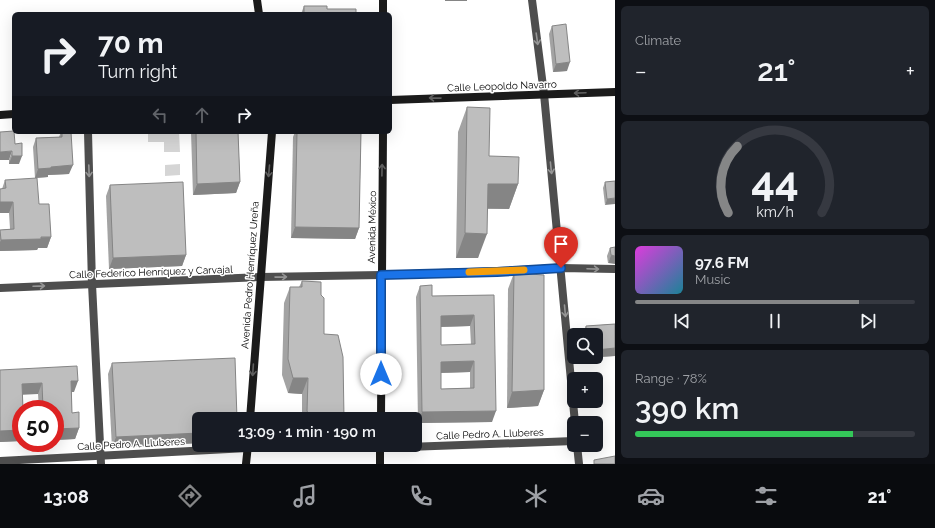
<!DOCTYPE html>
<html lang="en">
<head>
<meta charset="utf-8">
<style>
  :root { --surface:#171b24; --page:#20242c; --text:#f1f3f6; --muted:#9ea1a6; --line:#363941; --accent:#858687 }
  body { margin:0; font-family:Raleway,sans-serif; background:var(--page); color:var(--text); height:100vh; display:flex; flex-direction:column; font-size:15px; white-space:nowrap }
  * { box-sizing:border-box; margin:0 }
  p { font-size:13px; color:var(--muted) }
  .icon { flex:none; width:22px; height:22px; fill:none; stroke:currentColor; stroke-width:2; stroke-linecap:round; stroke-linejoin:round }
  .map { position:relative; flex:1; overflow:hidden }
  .details { display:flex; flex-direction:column; gap:6px; padding:6px; background:#0d0f14; width:320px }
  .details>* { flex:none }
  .guide { position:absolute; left:12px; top:12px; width:380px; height:122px; border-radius:6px; box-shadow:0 4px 16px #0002; background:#171b24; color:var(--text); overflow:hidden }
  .fabs { position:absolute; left:567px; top:328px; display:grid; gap:8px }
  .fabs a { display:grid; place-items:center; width:36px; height:36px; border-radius:6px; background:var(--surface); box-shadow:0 4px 16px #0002; font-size:20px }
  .speed { position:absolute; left:12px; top:400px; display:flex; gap:8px; font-size:20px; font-weight:700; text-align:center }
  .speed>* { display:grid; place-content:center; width:52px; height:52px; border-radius:50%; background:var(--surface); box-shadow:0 4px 16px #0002; line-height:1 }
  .speed .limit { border:6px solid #d22; background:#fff; color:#111 }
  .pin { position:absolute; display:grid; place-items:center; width:34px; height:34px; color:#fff; margin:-41px -17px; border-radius:50% 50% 50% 0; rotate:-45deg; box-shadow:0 0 4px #0007 }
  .pin .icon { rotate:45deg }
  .me { position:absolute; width:44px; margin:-22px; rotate:0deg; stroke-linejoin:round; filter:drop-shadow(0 0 3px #0008) }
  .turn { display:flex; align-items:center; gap:14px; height:84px; padding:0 20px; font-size:18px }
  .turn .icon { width:52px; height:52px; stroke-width:2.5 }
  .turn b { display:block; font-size:28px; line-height:34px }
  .lanes { display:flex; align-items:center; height:38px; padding:0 20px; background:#0003; justify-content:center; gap:20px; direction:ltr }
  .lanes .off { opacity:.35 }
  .big { font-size:30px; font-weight:600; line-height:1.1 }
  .details .card { flex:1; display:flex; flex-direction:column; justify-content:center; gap:6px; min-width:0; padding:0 14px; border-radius:6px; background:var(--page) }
  .details .dial { align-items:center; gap:0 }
  .dial svg { height:104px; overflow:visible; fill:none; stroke:var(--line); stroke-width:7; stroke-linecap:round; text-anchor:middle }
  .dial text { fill:var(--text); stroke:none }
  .song { display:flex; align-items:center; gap:12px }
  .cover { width:48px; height:48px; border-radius:6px; background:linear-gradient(135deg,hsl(300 70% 55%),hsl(190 70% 35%)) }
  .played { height:4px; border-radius:2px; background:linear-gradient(90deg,var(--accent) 80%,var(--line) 80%) }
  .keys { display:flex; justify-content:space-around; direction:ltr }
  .heat { display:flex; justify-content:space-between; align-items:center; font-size:22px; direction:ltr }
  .charge { height:6px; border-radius:3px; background:linear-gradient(90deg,#34c759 78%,var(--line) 0) }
  .trip { position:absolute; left:192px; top:412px; width:230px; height:40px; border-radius:6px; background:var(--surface); box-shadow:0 4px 16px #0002; font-weight:600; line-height:40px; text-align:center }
  .tabs { display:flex; height:64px; justify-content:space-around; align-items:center; background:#090b0e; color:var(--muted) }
  .tabs .icon { width:28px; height:28px }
  .tabs .on { color:var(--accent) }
  .tabs b { font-size:18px; color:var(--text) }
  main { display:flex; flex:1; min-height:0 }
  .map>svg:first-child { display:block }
</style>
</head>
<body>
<main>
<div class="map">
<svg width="615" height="464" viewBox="0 0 615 464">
  <rect width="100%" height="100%" fill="#fff"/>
  <g fill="#d5d5d5">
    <polygon points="148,132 179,132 180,152 164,152 164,142 148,142"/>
    <polygon points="180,164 180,175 165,176 165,165"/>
  </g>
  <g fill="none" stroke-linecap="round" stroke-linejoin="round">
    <g stroke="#4e4e4e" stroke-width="8">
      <polyline points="532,0 544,94 575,423"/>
      <polyline points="88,132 92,284 101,464"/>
      <polyline points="0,288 260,277 381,275 497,271 561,268 615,269"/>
      <polyline points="577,445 579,464"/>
      <polyline points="0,461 248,448 380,448 574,441"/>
    </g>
    <g stroke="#1b1b1b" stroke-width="8">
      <polyline points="257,0 259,14"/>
      <polyline points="383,14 383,0"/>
      <polyline points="390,100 615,92"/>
      <polyline points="0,115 14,114"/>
      <polyline points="250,419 272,132"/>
      <polyline points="381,419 383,132"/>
      <polyline points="380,445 380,464"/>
      <polyline points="246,464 248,445"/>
    </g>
  </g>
  <g fill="#a3a3a3" fill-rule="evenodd">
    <polygon points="304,6 327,9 356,14 301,14"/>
    <polygon points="552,26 567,71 553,72 549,34"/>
    <polygon points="467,107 489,156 518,184 509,209 488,209 478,258 456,258 458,132"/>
    <polygon points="61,132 71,132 69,174 48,175 48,177 35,178 33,147 36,138 59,137"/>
    <polygon points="191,132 238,132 240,182 236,193 193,195"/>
    <polygon points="295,132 361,132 359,228 355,239 291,238 293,137"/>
    <polygon points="15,144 19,164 9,164 9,160"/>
    <polygon points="5,180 39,204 51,237 47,248 38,248 37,250 0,251 0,230 10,229 9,213 2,189"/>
    <polygon points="615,181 605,205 603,188 605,182"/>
    <polygon points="110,185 186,255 182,266 109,269 106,196"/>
    <polygon points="615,247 608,263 607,256 610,248"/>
    <polygon points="514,273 544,390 538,406 507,408 508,289"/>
    <polygon points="302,281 321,295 324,334 344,419 302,419 302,394 288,393 282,375 284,303 290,287 299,287"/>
    <path d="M420,286L432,296L494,295L492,422L418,423L416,297ZM470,326L471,345H441V327ZM470,372V388L441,389V373Z"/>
    <polygon points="615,324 615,356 583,358 583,357 596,357 596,335 583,335 583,333 586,326"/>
    <polygon points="112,363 199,419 199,443 112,448 108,374"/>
    <polygon points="0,370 74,392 72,392 72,413 79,428 75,439 55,440 55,409 39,409 38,394 23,394 21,441 0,442"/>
  </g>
  <g fill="#858585">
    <rect x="445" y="0" width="22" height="1"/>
    <polygon points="570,62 567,71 553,72 556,64"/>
    <polygon points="12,151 9,160 0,160 0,152"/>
    <polygon points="12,156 22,156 19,164 9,164"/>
    <polygon points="73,165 69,174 48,175 48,177 35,178 38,169 51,167"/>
    <polygon points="240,182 236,193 193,195 197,184"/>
    <polygon points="488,184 518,184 509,209 479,208"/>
    <polygon points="615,198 615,204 605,205 607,199"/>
    <polygon points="0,202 13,202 9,213 0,213"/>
    <polygon points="295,227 359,228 355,239 291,238"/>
    <polygon points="465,233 487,234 478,258 456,258"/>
    <polygon points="51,237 47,248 38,248 37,250 0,251 0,242 1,240"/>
    <polygon points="186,255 182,266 109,269 113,258"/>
    <polygon points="611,255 615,256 615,264 608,263"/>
    <polygon points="474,315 470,326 437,327 441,316"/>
    <polygon points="615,348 615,356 583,358 583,357 596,357 596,350"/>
    <polygon points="474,361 470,372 437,373 441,362"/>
    <polygon points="293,378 308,378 302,394 288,393"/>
    <polygon points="71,381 78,381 74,392 67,392"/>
    <polygon points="42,383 38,394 18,395 22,384"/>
    <polygon points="544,390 538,406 507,408 512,392"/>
    <polygon points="496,411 492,422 418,423 422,412"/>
    <polygon points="79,428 75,439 55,440 55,429"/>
    <polygon points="21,430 21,441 0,442 0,431"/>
    <polygon points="199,433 199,443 112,448 116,437"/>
  </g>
  <g fill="#bebebe" stroke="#858585" fill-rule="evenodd">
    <polygon points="304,6 327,6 327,9 356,9 356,14 304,14"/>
    <polygon points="566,24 570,62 556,64 552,26"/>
    <polygon points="467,107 490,108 489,156 519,157 518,184 488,184 487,234 465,233"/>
    <polygon points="14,131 15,144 22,143 22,156 12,156 12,151 0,152 0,132"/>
    <polygon points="62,132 71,132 73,165 51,167 51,168 38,169 36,138 62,137"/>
    <polygon points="196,132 238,132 240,182 197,184"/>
    <polygon points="297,132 361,132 359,228 295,227"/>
    <polygon points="37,178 39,204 49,204 51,237 41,237 41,239 1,240 0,230 14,229 13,202 0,202 0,189 6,188 5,180"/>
    <polygon points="615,181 615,198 607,199 605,182"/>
    <polygon points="183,182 186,255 113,258 110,185"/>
    <polygon points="615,247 615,256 611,255 610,248"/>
    <polygon points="514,273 544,275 544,390 512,392"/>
    <polygon points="302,281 321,282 321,295 324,298 324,334 338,335 343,357 344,419 311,419 307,411 308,378 293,378 288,359 290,287 302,287"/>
    <path d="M432,285V296L494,295L496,411L422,412L420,286ZM474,315L475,344L441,345V316ZM474,361V388L441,389V362Z"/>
    <polygon points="615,324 615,348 596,350 596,335 586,335 586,326"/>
    <polygon points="235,358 237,419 199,419 199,433 116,437 112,363"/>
    <polygon points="77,366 78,381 71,381 72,413 79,412 79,428 55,429 55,409 43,409 42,383 22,384 23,409 21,409 21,430 0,431 0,370"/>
    <polygon points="615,456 615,464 594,464 594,460"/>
  </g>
  <defs><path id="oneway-shaft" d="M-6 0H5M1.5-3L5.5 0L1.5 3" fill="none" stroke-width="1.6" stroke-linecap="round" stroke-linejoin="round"/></defs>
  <g stroke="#959595">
    <use href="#oneway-shaft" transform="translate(537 39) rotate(82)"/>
    <use href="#oneway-shaft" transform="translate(551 168) rotate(84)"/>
    <use href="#oneway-shaft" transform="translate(89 171) rotate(88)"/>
    <use href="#oneway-shaft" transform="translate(593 269) rotate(2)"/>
    <use href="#oneway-shaft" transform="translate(281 277) rotate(-1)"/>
    <use href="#oneway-shaft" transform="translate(39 286) rotate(-2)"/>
    <use href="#oneway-shaft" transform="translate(565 311) rotate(85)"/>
  </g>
  <g stroke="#5f5f5f">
    <use href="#oneway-shaft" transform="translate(580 93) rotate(178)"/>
    <use href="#oneway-shaft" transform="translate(435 98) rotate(-179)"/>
    <use href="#oneway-shaft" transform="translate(382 170) rotate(-89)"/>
    <use href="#oneway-shaft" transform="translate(269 171) rotate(95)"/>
    <use href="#oneway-shaft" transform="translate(253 370) rotate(94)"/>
  </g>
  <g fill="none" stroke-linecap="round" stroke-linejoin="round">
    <g stroke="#114b97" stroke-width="10">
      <polyline id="route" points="381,374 381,275 497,272 561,268"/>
    </g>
    <use href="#route" stroke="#1a73e8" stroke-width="7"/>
    <polyline stroke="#f59e0b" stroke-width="7" points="469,272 524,270"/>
  </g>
  <g text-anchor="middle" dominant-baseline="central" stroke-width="3" stroke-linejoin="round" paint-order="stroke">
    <g font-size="10" fill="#000" stroke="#fff">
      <text transform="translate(502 86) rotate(-2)">Calle Leopoldo Navarro</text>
      <text transform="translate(372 227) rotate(-89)">Avenida México</text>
      <text transform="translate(151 272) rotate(-2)">Calle Federico Henríquez y Carvajal</text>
      <text transform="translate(250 275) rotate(-86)">Avenida Pedro Henríquez Ureña</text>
      <text transform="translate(490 434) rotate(-2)">Calle Pedro A. Lluberes</text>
      <text transform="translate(131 444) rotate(-3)">Calle Pedro A. Lluberes</text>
    </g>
  </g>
</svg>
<div class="fabs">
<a><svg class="icon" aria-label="search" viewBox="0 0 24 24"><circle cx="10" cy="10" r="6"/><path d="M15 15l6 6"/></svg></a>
<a>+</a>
<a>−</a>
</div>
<div class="speed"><div class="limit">50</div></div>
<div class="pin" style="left:561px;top:268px;background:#d93025"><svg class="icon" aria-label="arrive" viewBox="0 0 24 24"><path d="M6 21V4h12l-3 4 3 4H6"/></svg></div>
<svg class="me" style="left:381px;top:374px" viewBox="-20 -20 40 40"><circle r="19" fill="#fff"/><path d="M0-13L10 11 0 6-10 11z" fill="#1a73e8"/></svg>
<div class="trip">13:09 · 1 min · 190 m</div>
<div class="guide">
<div class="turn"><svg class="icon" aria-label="right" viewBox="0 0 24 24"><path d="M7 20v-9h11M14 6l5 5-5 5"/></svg><div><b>70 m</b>Turn right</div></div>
<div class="lanes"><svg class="icon off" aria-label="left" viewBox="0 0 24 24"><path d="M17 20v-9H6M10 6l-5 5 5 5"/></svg><svg class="icon off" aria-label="ahead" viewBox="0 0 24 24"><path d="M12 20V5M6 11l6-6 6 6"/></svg><svg class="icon" aria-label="right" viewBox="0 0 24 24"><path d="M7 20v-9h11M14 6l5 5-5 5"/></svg></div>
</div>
</div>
<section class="details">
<div class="card"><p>Climate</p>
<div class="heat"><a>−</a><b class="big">21°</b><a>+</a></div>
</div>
<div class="card dial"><svg viewBox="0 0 100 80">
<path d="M14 69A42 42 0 1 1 86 69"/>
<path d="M14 69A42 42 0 0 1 21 18" stroke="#858687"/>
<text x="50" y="56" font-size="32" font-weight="700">44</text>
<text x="50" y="72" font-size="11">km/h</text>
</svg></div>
<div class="card">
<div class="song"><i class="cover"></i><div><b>97.6 FM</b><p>Music</p></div></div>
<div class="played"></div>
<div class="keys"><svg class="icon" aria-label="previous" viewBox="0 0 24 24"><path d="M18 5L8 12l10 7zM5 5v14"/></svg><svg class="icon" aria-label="pause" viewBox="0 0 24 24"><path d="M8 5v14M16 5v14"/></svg><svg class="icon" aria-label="next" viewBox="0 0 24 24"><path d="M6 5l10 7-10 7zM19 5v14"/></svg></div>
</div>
<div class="card"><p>Range · 78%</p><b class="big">390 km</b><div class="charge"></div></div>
</section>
</main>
<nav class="tabs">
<b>13:08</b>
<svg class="icon on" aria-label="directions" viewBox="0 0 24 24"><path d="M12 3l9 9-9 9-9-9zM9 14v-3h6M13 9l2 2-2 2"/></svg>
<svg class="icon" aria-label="music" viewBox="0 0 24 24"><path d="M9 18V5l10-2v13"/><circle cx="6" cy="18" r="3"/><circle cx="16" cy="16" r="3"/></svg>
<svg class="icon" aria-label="phone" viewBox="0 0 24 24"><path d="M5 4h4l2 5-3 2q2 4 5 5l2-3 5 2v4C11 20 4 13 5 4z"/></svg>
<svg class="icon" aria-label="climate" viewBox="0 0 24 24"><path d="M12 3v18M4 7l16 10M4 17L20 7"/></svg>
<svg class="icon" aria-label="car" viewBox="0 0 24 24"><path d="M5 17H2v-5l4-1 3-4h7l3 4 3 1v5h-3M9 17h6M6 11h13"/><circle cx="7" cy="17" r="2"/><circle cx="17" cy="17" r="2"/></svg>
<svg class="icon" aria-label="filters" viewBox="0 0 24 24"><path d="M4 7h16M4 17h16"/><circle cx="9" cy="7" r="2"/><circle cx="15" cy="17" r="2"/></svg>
<b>21°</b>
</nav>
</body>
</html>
